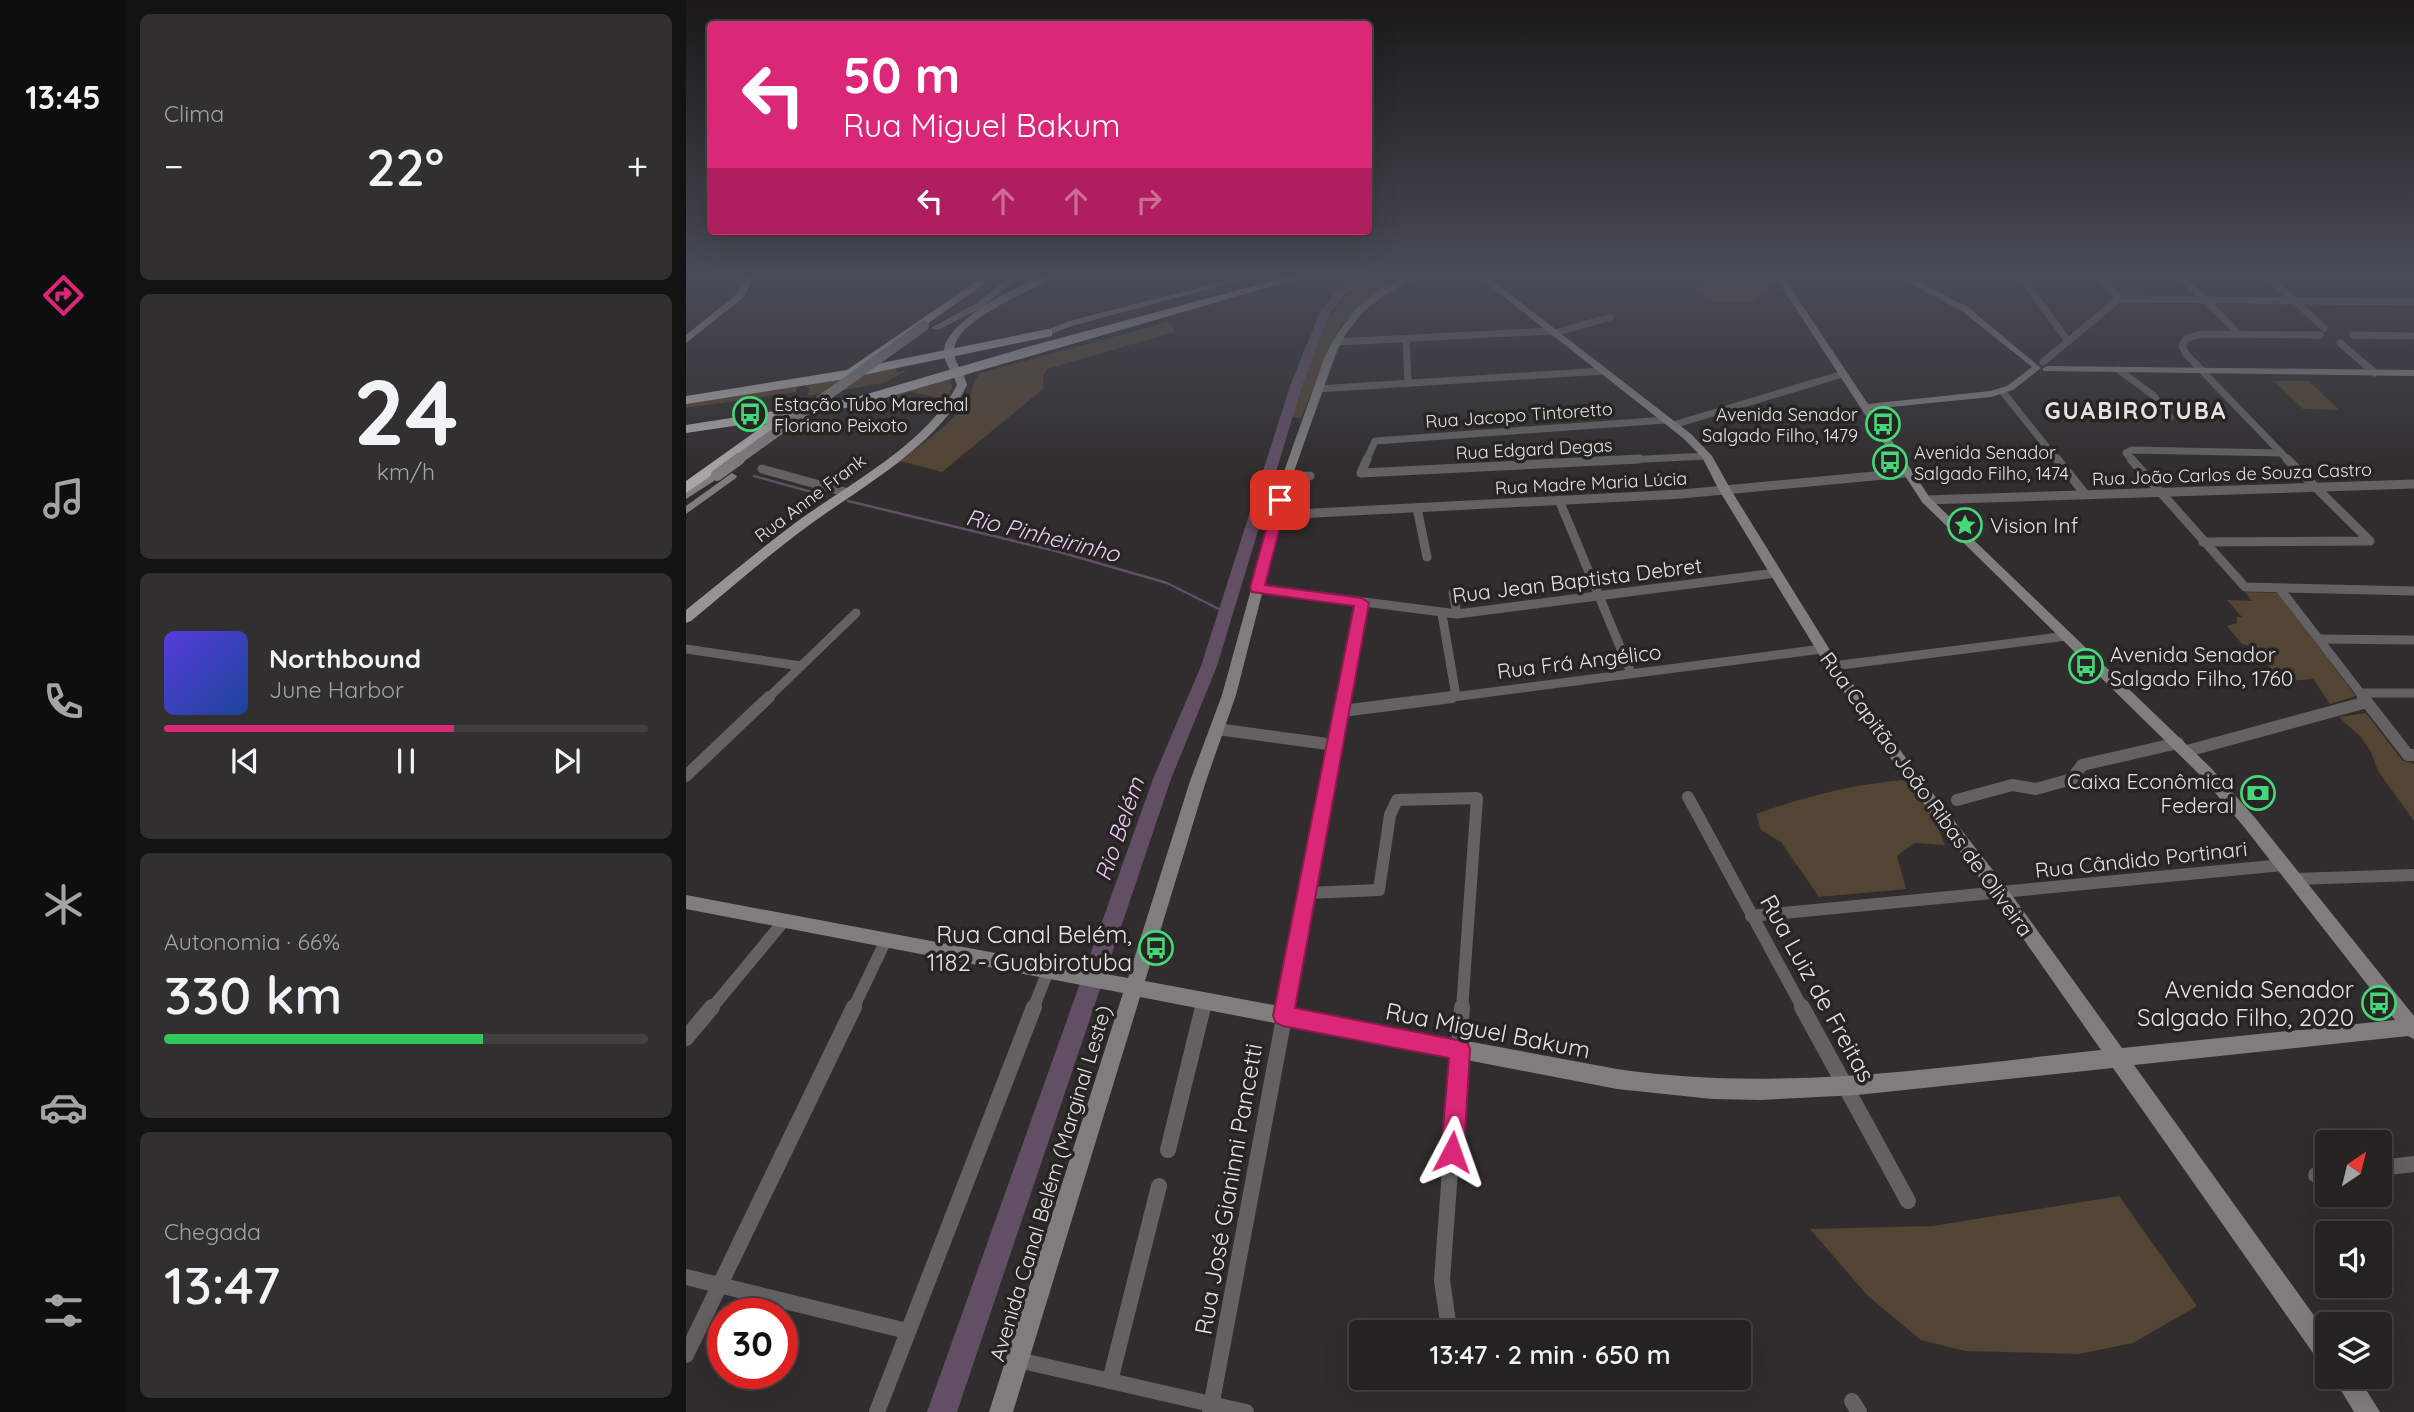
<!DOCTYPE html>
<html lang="pt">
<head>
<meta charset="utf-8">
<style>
  :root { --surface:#252222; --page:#312f2f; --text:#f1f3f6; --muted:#a3a4a5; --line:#423f40; --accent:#db2777 }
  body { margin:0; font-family:Quicksand,sans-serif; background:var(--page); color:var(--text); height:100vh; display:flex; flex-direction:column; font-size:26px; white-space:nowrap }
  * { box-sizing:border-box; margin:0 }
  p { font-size:23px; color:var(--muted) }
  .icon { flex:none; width:38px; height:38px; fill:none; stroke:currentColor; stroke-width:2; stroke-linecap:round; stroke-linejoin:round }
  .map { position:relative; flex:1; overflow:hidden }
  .panel { display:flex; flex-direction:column; gap:14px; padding:14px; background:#141313; width:560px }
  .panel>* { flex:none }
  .guide { position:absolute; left:21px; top:21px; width:665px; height:214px; border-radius:7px; box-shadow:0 7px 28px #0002,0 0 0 2px var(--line); background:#db2777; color:#fff; overflow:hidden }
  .needle { width:46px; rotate:35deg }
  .buttons { position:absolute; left:1629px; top:1130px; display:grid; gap:14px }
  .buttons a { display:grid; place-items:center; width:77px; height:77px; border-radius:7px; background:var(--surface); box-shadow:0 7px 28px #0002,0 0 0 2px var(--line); font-size:35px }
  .speed { position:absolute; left:21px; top:1298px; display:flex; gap:14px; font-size:35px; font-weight:700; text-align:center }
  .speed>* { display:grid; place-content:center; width:91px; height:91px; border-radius:50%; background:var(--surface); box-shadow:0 7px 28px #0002,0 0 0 2px var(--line); line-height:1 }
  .speed .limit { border:10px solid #d22; background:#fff; color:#111 }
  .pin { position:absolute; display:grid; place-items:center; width:60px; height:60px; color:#fff; margin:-30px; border-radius:14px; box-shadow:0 4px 10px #0006 }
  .me { position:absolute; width:77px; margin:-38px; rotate:4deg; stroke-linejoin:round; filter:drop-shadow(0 0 5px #0008) }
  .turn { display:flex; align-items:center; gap:24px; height:147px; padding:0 21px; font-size:32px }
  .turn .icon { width:91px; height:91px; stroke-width:2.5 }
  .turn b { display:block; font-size:49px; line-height:60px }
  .lanes { display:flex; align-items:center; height:66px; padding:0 21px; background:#0003; justify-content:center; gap:35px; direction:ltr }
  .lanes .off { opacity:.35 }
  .big { font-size:52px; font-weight:600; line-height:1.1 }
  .panel .card { flex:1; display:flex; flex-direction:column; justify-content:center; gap:10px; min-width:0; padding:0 24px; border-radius:10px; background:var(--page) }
  .panel .dial { align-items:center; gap:0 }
  .dial b { font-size:91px; line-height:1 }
  .song { display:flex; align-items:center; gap:21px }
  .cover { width:84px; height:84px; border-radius:10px; background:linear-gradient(135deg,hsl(250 70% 55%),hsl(220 70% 35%)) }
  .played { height:7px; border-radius:4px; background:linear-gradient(90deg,var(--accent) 60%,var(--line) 60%) }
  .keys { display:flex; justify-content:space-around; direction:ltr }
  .heat { display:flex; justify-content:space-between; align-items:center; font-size:38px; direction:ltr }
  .charge { height:10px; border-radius:5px; background:linear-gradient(90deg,#34c759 66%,var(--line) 0) }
  .trip { position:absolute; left:663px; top:1320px; width:402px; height:70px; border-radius:7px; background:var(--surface); box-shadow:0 7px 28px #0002,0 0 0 2px var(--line); font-weight:600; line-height:70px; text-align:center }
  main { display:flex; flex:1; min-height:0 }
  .dock { display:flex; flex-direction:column; width:126px; justify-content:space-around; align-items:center; background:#0f0e0e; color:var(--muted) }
  .dock .icon { width:49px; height:49px }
  .dock .current { color:var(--accent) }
  .dock b { font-size:32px; color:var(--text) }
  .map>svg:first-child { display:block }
</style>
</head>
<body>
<main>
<nav class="dock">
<b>13:45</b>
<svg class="icon current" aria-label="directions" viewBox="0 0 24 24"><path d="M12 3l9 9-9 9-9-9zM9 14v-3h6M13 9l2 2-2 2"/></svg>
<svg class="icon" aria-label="music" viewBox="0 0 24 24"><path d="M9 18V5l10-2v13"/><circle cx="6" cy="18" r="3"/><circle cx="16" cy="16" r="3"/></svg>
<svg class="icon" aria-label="phone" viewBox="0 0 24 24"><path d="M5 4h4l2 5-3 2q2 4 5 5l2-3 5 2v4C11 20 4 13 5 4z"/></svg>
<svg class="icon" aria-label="climate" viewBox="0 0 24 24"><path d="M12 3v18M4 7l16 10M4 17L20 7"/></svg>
<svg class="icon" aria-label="car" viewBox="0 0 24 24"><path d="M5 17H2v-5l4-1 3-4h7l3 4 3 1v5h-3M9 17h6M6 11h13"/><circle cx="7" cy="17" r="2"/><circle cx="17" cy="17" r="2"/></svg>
<svg class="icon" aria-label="filters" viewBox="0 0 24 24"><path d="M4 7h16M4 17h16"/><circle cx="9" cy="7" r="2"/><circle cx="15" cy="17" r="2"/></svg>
</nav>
<section class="panel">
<div class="card"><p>Clima</p>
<div class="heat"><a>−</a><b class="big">22°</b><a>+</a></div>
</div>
<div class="card dial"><b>24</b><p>km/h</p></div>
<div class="card">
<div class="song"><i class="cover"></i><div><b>Northbound</b><p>June Harbor</p></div></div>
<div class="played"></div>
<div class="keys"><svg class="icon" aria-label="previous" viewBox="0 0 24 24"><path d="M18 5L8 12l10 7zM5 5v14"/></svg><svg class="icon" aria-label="pause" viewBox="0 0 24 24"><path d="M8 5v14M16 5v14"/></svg><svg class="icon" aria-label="next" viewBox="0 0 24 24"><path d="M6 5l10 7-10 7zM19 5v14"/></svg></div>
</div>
<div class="card"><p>Autonomia · 66%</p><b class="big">330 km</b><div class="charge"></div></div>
<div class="card"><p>Chegada</p><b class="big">13:47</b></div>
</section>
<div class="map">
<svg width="1728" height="1412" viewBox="0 0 1728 1412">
  <rect width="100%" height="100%" fill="#312d2e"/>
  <g fill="#544433">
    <path d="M683,278H720L680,301L656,325L645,344L615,418L606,417C624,358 629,316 683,278Z"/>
    <polygon points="1019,278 1088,278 1089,280 1065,302 1029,302 1013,290 1025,287"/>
    <path d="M482,322L489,330L488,332L361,369L357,375V389L256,472L214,461C235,444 261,427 278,406C286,396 286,380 295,373Z"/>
    <polygon points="210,368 211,372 222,370 198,383 121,396 124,388 119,387 120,385"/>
    <polygon points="265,379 266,388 261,399 223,392 212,399 203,397"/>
    <polygon points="1588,381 1623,381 1653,410 1617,409"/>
    <polygon points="111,386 110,392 0,408 0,403"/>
    <polygon points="1559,592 1592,593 1670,696 1644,704 1627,679 1592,682 1571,647 1556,644 1541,626 1551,623 1551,617 1556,617 1541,600 1566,601"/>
    <polygon points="1680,713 1716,760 1728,764 1728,821 1692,771 1685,752 1675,737 1653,717"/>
    <path d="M1218,780L1246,814L1259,845L1228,843L1211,856L1220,889L1133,897L1095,842L1075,830L1070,814C1117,797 1168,784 1218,780Z"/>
    <polygon points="1433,1196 1511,1306 1447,1343 1393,1354 1279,1351 1235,1340 1182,1296 1124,1229 1247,1226"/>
  </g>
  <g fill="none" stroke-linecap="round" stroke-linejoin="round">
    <g stroke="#624f66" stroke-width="2.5">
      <polyline points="68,476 140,496"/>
      <polyline points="162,501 370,551 481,583 539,612"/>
    </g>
    <polygon fill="#624f66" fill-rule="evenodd" points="670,278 682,278 660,293 644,313 616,386 531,666 485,779 271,1412 241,1412 467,779 515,666 604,386 634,312 652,289"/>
    <g stroke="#636162" stroke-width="7">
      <polyline points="1336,278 1382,341"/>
      <polyline points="1415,278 1433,299"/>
      <polyline points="1497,278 1553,334"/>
      <polyline points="1584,278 1638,328"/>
      <polyline points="868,333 925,317"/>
      <polyline points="1667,335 1728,336"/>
      <polyline points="720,339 722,383"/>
      <polyline points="650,342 865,331"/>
      <polyline points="1654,343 1689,373"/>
      <polyline points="1357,362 1433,299 1728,302"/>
      <polyline points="1433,370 1468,396 1484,417"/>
      <polyline points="631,389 917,371"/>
      <polyline points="1316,391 1372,461"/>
      <polyline points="987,425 1157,374"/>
      <polyline points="680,461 689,441 980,420"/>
      <polyline points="918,461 1021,456"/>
      <polyline points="1447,461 1440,453 1446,450 1595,453"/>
      <polyline points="1603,461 1500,354 1496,346 1501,338 1517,334 1634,335"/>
    </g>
    <g stroke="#636162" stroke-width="9">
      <polyline points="681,459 675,473 953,459"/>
      <polyline points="1371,459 1399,494"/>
      <polyline points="1445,459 1559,587 1728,591"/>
      <polyline points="76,469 159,492"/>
      <polyline points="601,477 624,476"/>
      <polyline points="873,500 945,673"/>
      <polyline points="1240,500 1728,484"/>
      <polyline points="731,508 741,557"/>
      <polyline points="590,515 996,494 1220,473"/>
      <polyline points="1517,542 1684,541 1601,459"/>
      <polyline points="571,588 771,614 1090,573"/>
      <polyline points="1594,589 1679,699"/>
      <polyline points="767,593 771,614"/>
      <polyline points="756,614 770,696"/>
      <polyline points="1633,639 1728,640"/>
      <polyline points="0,649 115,666"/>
      <polyline points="1147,666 1381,636"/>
      <polyline points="1674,693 1728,693"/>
      <polyline points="81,699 170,613"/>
      <polyline points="657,699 675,603"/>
      <polyline points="752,699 1136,649"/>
    </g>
    <g stroke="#636162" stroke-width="12">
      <polyline points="1677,697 1722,755 1728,755"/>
      <polyline points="656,711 766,697"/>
      <polyline points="531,729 649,745"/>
      <polyline points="1501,751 1681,702"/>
      <polyline points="0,776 83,697"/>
      <polyline points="1002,797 1117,1009"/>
      <polyline points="1271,800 1326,785 1350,789 1386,779 1396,765 1492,743"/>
      <polyline points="1609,879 1728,875"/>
      <polyline points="621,893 693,890 704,815 711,800 791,798 776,1009"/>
      <polyline points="1065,916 1597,865"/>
      <polyline points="25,1009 98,921"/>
      <polyline points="167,1009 200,940"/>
      <polyline points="347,1009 362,971"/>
      <polyline points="516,1009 518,1001"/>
      <polyline points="599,1009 657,697"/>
    </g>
    <g stroke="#636162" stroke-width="16">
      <polyline points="1116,1007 1222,1201"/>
      <polyline points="0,1038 26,1007"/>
      <polyline points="482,1150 517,1007"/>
      <polyline points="1694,1168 1728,1164"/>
      <polyline points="1630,1175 1642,1174"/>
      <polyline points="0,1277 221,1331"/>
      <polyline points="762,1322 756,1280 776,1007"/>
      <polyline points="0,1355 168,1007"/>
      <polyline points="332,1360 560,1412"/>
      <polyline points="424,1381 473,1186"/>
      <polyline points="1166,1401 1173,1412"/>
      <polyline points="191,1412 348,1007"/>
      <polyline points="524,1412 600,1007"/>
    </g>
    <g fill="#807d7e" fill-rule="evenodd">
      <polygon points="322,278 331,278 297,307 252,330 245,328 291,303"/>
      <polygon points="550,278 564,278 389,325 354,338 347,336 383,321"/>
      <path d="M718,278H729L697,296L676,313L659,335L649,356L606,477L550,695L520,781L459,981L931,1069C1095,1093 1252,1067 1415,1050L1308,897L1217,776L1142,669L1033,490L1016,457L997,438L794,278H803L1005,434L1026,456L1045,490L1152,663L1227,768L1320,887L1436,1048L1709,1020L1558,827L1515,776L1236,502L1090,278H1098L1182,404L1304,391L1321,386L1346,367L1276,311L1214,278H1225L1282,307L1355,368L1327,390L1305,397L1185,409L1244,498L1525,768L1570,819L1728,1016V1039L1722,1036L1448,1065L1642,1335V1366L1634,1363L1427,1068L1171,1095L1075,1100L1026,1099L931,1089L454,997L327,1412H303L437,993L0,909V895L442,978L504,781L536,695L596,477L639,356L651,334L670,309L691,292Z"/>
      <polygon points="1361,366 1728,370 1728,376 1358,371 1356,369"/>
      <polygon points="46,473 51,476 50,478 0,514 0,506"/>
      <polygon points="24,476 28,477 28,481 0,499 0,491"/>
      <polygon points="1647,1377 1672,1377 1694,1412 1668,1412"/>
    </g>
    <g fill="#969394" fill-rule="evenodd">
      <polygon points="57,278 67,278 58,297 0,343 0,335 51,294"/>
      <path d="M353,278H365C344,293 264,321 268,354C270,365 279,374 281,385C252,446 175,487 122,526C81,556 44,589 5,621L0,623V610C36,581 72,551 109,523C161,485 241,444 271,385C268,373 256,362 258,349C264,319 327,289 353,278Z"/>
    </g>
    <g fill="#aaa6a8" fill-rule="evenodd">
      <polygon points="597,278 615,278 171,406 92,419 95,422 91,430 0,493 0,481 80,424 74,422 0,433 0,425 164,399 341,347"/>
      <polygon points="294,279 298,280 298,284 181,366 362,329 366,330 366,336 153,380 0,404 0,396 161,370"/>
    </g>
    <polyline stroke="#807d7e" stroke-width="10" points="50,461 238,326"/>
    <polyline stroke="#807d7e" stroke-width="12" points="31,475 53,459"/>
  </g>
  <linearGradient id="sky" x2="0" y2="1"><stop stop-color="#1b1919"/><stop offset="0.58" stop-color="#484c57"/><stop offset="1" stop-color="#484c57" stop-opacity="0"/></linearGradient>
  <rect width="1728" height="476" fill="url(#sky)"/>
  <polygon fill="#db2777" stroke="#8e194d" stroke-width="2" points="594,497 601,500 579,585 676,598 683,603 609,1008 781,1042 784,1049 778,1152 774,1160 766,1163 758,1160 755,1152 763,1058 597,1026 590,1023 587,1016 668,606 566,592 564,588 588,500"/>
  <defs>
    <g id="bus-ring" transform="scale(1.75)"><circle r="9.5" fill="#272424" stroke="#45d77a" stroke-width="1.5"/><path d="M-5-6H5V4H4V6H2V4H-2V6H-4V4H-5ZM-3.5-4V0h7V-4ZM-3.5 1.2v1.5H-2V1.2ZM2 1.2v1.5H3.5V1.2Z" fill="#45d77a"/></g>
    <g id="sight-ring" transform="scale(1.75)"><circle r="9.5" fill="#272424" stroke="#45d77a" stroke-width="1.5"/><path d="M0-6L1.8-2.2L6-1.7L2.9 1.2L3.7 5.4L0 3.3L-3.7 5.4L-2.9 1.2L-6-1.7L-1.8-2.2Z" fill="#45d77a"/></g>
    <g id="bank-ring" transform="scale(1.75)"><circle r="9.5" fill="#272424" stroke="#45d77a" stroke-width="1.5"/><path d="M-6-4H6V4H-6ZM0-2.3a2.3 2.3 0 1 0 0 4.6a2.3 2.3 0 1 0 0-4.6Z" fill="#45d77a"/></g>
  </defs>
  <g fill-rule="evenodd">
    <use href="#bus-ring" x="64" y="414"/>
    <use href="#bus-ring" x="1197" y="424"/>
    <use href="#bus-ring" x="1204" y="462"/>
    <use href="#sight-ring" x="1279" y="525"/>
    <use href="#bus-ring" x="1400" y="666"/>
    <use href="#bank-ring" x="1572" y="793"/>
    <use href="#bus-ring" x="470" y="948"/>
    <use href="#bus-ring" x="1693" y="1003"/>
  </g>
  <g text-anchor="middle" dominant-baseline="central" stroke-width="7" stroke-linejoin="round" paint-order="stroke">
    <g font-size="18" fill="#e3e1e1" stroke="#272424" text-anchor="start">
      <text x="88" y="404">Estação Tubo Marechal<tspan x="88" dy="21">Floriano Peixoto</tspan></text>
      <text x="1172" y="414" text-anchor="end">Avenida Senador<tspan x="1172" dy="21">Salgado Filho, 1479</tspan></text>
      <text x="1228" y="452">Avenida Senador<tspan x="1228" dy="21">Salgado Filho, 1474</tspan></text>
    </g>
    <g font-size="18" fill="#e3e1e1" stroke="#272424">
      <text transform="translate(833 415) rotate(-4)">Rua Jacopo Tintoretto</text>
      <text transform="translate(848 449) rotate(-3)">Rua Edgard Degas</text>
      <text transform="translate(1546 474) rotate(-2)">Rua João Carlos de Souza Castro</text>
      <text transform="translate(905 483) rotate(-3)">Rua Madre Maria Lúcia</text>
      <text transform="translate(124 498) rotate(-37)">Rua Anne Frank</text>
    </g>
    <g font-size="21" fill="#e3e1e1" stroke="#272424" text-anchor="start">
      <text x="1304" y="525">Vision Inf</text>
      <text x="1424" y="654">Avenida Senador<tspan x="1424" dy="24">Salgado Filho, 1760</tspan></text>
      <text x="1548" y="781" text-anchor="end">Caixa Econômica<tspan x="1548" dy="24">Federal</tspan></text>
    </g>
    <g font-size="21" fill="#e3e1e1" stroke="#272424">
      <text transform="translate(891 580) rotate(-7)">Rua Jean Baptista Debret</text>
      <text transform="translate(893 661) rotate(-7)">Rua Frá Angélico</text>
      <text transform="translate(1241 794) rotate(54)">Rua Capitão João Ribas de Oliveira</text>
      <text transform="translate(1455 859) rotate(-6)">Rua Cândido Portinari</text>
      <text transform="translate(364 1183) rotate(-73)">Avenida Canal Belém (Marginal Leste)</text>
    </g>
    <g font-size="23" font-weight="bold" letter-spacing="2" fill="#e3e1e1" stroke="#272424">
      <text x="1450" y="410">GUABIROTUBA</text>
    </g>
    <g font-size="23" font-style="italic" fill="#edc7f4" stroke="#272424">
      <text transform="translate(357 535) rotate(14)">Rio Pinheirinho</text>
      <text transform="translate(433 829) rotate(-71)">Rio Belém</text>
    </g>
    <g font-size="24" fill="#e3e1e1" stroke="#272424" text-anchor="end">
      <text x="446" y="934">Rua Canal Belém,<tspan x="446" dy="28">1182 - Guabirotuba</tspan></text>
      <text x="1668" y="989">Avenida Senador<tspan x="1668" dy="28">Salgado Filho, 2020</tspan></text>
    </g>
    <g font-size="24" fill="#e3e1e1" stroke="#272424">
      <text transform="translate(1132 988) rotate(61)">Rua Luiz de Freitas</text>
      <text transform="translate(802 1030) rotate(11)">Rua Miguel Bakum</text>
      <text transform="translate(542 1189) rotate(-80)">Rua José Gianinni Pancetti</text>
    </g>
  </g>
</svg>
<div class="buttons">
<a><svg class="needle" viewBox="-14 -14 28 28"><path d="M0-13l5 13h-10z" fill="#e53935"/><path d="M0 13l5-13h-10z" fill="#a3a4a5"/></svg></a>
<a><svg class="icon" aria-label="sound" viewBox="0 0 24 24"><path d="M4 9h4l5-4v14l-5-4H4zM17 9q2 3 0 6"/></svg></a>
<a><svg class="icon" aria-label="layers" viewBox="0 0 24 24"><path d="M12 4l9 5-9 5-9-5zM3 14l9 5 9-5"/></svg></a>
</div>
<div class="speed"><div class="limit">30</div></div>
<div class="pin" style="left:594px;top:500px;background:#d93025"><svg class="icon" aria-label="arrive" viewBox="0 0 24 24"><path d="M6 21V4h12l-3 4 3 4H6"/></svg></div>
<svg class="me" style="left:766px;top:1152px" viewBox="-20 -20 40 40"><path d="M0-17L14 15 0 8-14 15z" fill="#db2777" stroke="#fff" stroke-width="4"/></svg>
<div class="trip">13:47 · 2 min · 650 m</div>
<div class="guide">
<div class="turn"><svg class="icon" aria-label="left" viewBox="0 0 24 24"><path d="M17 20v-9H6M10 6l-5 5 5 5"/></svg><div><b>50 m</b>Rua Miguel Bakum</div></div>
<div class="lanes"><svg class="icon" aria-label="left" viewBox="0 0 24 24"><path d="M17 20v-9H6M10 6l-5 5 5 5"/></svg><svg class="icon off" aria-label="ahead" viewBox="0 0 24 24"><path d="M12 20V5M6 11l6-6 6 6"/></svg><svg class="icon off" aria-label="ahead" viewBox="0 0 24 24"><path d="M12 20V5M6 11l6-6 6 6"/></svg><svg class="icon off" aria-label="right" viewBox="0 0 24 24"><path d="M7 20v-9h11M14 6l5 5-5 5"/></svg></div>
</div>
</div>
</main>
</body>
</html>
